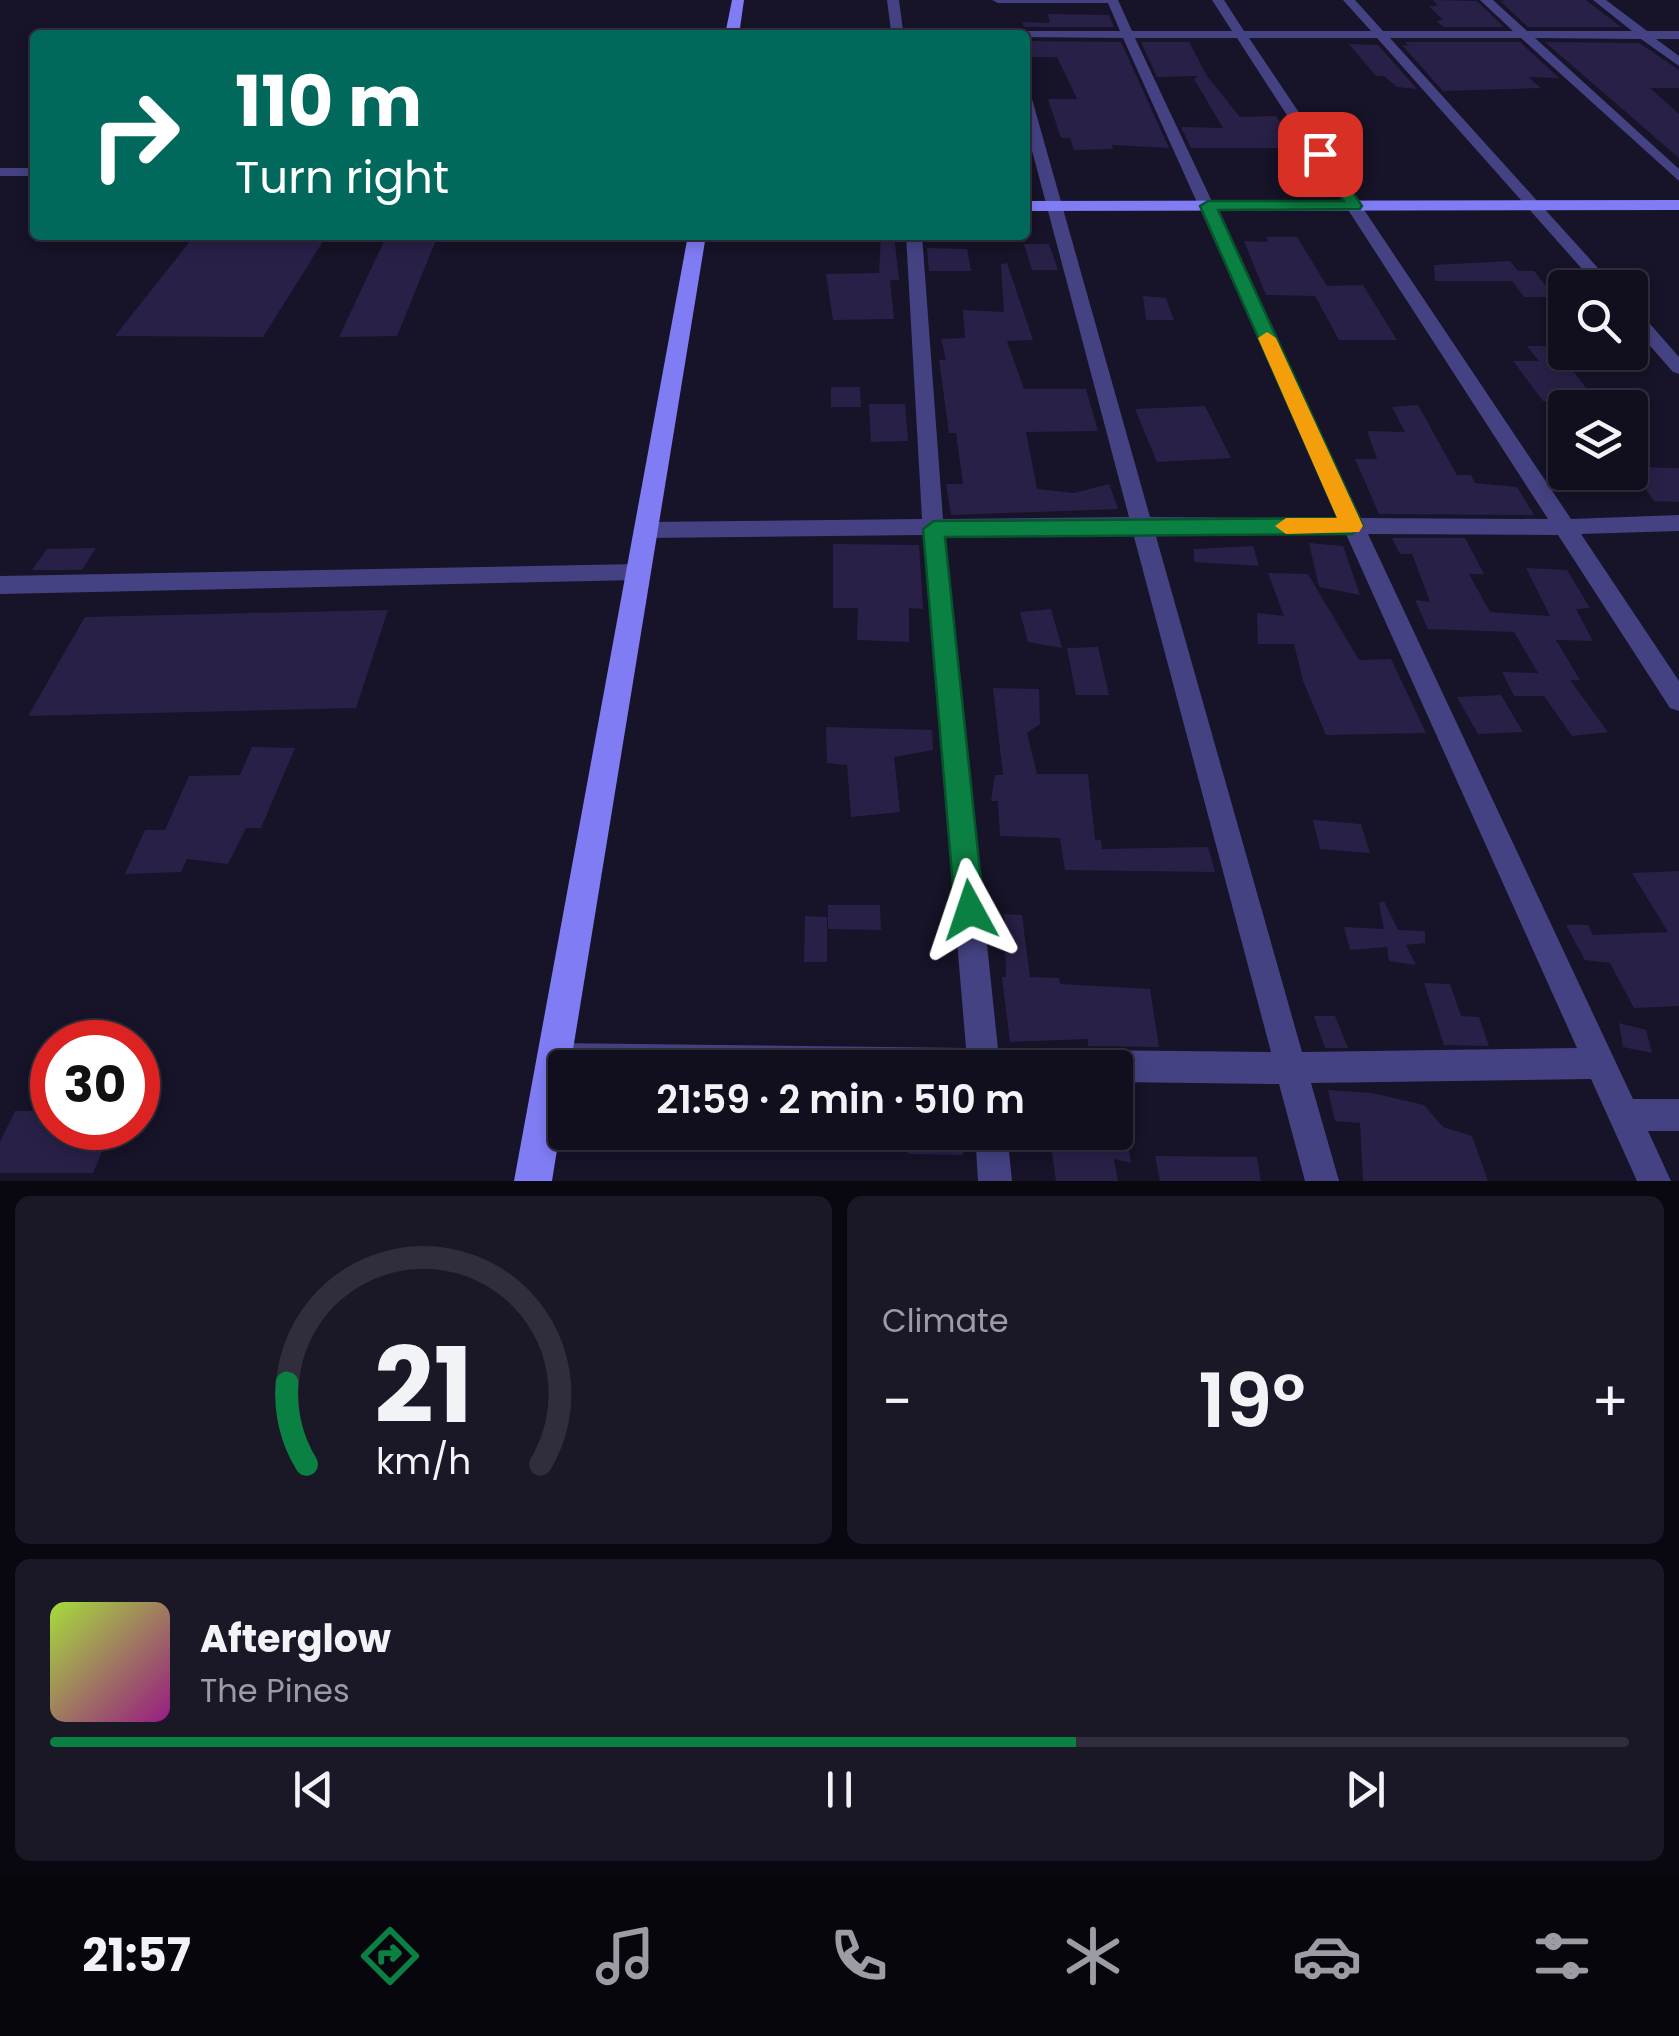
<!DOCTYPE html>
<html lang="en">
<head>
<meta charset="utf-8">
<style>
  :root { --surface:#110e1e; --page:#1a1727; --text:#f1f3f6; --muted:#9c9ca4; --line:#302e3c; --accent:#0b8043 }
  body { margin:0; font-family:Poppins,sans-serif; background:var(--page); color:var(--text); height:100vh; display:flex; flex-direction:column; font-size:38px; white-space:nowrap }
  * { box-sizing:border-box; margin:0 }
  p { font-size:32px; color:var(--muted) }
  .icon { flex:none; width:55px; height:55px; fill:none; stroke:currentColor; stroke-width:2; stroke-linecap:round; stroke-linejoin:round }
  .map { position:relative; height:1181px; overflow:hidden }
  .side { display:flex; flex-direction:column; gap:15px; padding:15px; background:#090810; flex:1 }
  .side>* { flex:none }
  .banner { position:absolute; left:30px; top:30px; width:1000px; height:210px; border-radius:10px; box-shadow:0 5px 15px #0003,0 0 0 2px var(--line); background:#00695c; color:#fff; overflow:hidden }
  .buttons { position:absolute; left:1548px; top:270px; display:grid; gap:20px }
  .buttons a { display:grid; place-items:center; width:100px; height:100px; border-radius:10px; background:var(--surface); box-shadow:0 5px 15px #0003,0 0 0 2px var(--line); font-size:50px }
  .speed { position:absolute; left:30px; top:1020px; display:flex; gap:20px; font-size:50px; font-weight:700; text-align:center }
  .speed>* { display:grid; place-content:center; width:130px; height:130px; border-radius:50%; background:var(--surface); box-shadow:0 5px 15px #0003,0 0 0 2px var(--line); line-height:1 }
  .speed .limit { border:15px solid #d22; background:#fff; color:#111 }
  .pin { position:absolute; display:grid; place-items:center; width:85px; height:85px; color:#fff; margin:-42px; border-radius:20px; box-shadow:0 5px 15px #0006 }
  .me { position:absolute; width:110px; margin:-55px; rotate:355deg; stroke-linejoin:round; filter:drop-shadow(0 0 8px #0008) }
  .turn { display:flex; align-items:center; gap:35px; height:210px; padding:0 40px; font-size:45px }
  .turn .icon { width:130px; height:130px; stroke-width:2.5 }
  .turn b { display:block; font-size:70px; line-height:85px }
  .big { font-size:75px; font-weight:600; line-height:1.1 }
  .side .widget { flex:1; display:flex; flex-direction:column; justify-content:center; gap:15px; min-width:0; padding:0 35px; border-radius:15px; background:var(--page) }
  .side .dial { align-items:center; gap:0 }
  .dial svg { height:260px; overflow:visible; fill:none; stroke:var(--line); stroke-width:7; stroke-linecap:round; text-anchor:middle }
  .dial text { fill:var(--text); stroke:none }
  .song { display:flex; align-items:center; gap:30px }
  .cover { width:120px; height:120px; border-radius:15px; background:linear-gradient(135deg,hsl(80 70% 55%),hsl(310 70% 35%)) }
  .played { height:10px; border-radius:5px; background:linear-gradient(90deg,var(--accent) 65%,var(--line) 65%) }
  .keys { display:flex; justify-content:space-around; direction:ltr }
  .heat { display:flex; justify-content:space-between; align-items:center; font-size:55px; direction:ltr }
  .side .tiles { flex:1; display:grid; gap:15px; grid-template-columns:1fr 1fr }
  .widget:last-child { grid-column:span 2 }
  .trip { position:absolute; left:548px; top:1050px; width:585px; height:100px; border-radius:10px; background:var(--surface); box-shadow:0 5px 15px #0003,0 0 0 2px var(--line); font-weight:600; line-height:100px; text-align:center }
  .tab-bar { display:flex; height:160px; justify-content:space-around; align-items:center; background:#07060c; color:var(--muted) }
  .tab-bar .icon { width:70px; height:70px }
  .tab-bar .selected { color:var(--accent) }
  .tab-bar b { font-size:45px; color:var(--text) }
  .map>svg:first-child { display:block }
</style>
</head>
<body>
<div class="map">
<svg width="1679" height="1181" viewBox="0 0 1679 1181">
  <rect width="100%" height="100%" fill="#171328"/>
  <g fill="#292047">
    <polygon points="1433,0 1477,1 1504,27 1444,27 1436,21 1443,20 1429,6 1438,6"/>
    <polygon points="1506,0 1586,0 1621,27 1528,27 1500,1"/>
    <polygon points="1048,14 1109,15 1114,27 1024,27 1022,22 1050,23"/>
    <polygon points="1028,41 1121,42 1169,148 1112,145 1113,149 1074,150 1070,138 1061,138 1048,99 1077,99 1057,57 1033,57"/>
    <polygon points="1141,42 1189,42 1207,76 1240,117 1276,116 1298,148 1191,148 1181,127 1223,128 1194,79 1198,76 1157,77"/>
    <polygon points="1405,42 1520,42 1559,78 1528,77 1541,88 1443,91 1402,45 1409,46"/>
    <polygon points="1545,42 1639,43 1679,70 1679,88 1650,88 1679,114 1679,158"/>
    <polygon points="1349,44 1378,45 1417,89 1397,87 1384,76 1376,76"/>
    <polygon points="195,235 327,235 263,337 115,336"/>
    <polygon points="387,235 438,235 397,336 339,337"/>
    <polygon points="881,235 894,235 899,280 890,280 894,319 833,320 826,274 879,273"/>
    <polygon points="1266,237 1297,237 1327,286 1363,285 1397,340 1339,340 1315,296 1266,295 1244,241 1268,242"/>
    <polygon points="1024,244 1049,244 1058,270 1032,270"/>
    <polygon points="927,248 967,249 971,271 929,271"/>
    <polygon points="1510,261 1518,271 1534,271 1555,297 1524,297 1512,281 1435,281 1434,265"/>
    <polygon points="1007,263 1033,340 1007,341 1024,389 1086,389 1098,431 1026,432 1037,489 1074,493 1109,484 1118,509 951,515 946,484 963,484 956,433 949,433 939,360 946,360 941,339 965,338 963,310 1004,312 1001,264"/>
    <polygon points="1143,296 1166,298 1174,320 1146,320"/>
    <polygon points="1527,346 1565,346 1565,360 1601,408 1543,401 1513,361 1539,361"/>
    <polygon points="831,387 860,387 861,407 831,407"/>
    <polygon points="869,404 905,404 908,441 871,442"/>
    <polygon points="1418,405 1457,475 1471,475 1475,483 1517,487 1534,515 1379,514 1355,459 1377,459 1367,431 1405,432 1392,407"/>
    <polygon points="1205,406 1231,458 1157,462 1135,409"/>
    <polygon points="1630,467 1679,468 1679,502 1654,501"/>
    <polygon points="1392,538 1465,538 1484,574 1469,574 1490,612 1550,616 1526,568 1567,570 1590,608 1576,609 1593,641 1556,640 1580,680 1570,680 1608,732 1572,736 1544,696 1514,696 1502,672 1538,673 1514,632 1428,629 1415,600 1430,602 1412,554 1400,554"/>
    <polygon points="1309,543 1343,546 1360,595 1319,587"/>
    <polygon points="833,544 919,545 923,609 909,608 909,642 857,640 858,608 833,608"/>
    <polygon points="1253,546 1259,566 1194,562 1194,549"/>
    <polygon points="96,548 82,570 32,570 47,549"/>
    <polygon points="1268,573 1308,574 1359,660 1391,659 1426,733 1326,735 1303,681 1294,644 1258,644 1257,613 1284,616"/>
    <polygon points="1051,609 1062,648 1028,642 1020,612"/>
    <polygon points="388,610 356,708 28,716 85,617"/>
    <polygon points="1098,647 1109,695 1076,695 1067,648"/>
    <polygon points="993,688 1039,689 1040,724 1027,733 1037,774 1088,774 1095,840 1101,840 1102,849 1208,847 1215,872 1065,870 1060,838 1000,836 998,801 991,801 995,775 1003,775"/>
    <polygon points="1501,695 1523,732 1478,734 1457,697"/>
    <polygon points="826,727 932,730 933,750 894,757 900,812 851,817 847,765 827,763"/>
    <polygon points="252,747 295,748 261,828 246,828 228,864 187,859 181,872 125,874 145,830 165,830 189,776 240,775"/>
    <polygon points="1313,820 1361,824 1370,853 1320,849"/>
    <polygon points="1679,871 1679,1006 1634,1008 1610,963 1585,960 1566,925 1588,925 1593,935 1668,932 1632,873"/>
    <polygon points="1384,901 1398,930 1425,931 1425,943 1406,945 1416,965 1389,961 1387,947 1350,950 1344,927 1384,929 1379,903"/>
    <polygon points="828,905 880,905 881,930 828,929"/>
    <polygon points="1004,914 1022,915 1030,977 1059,978 1060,984 1150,989 1159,1047 1088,1046 1088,1039 1010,1042 1002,977 1006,977"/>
    <polygon points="805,916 827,917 827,962 804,962"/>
    <polygon points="1424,983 1450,984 1461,1016 1479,1017 1489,1046 1444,1045"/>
    <polygon points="1314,1016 1335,1016 1348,1048 1325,1048"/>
    <polygon points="1619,1023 1646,1030 1652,1053 1623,1047"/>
    <polygon points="1328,1090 1372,1093 1424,1105 1443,1127 1472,1136 1488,1181 1363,1181 1360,1123 1335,1121"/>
    <polygon points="15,1111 52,1111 52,1128 112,1128 93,1173 0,1173 0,1142"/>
    <polygon points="909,1132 962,1132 963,1155 908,1154"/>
    <polygon points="1049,1132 1126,1132 1131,1163 1114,1159 1118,1181 1056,1181"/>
    <polygon points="1155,1156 1257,1157 1261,1181 1160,1181"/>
  </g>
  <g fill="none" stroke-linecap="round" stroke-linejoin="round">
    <g fill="#454283" fill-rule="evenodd">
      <path d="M887,0H899L903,31H1120L1108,3H998L992,0H1118L1132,31H1232L1212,0H1224L1244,31H1371L1343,0H1355L1383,31H1513L1480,0H1493L1527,31H1632L1593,0H1606L1647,31H1679V39H1656L1679,56V66L1641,39L1535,38L1679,169V181L1521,38H1390L1616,288H1599L1377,38H1249L1571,519L1679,515V531L1581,534L1679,681V711L1670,708L1558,535L1368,534L1633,1099H1679V1131H1648L1671,1181H1637L1591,1079L1311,1083L1339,1181H1305L1279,1084L1115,1082V1068H565V1075L542,1070L537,1059L542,1048L553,1043L966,1048L923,535L646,538L635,530L646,522L922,519L906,235H922L943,519L1129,517L1025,124V95L1032,99L1150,517L1339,518L1123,38L726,34L732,30L891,31ZM1135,38H1237L1548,519L1361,518ZM1133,533L1271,1052L998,1049L944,535ZM1155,533L1346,534L1577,1048L1302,1052Z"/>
      <rect x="0" y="168" width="35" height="8"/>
      <polygon points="1630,307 1636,308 1679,357 1679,374 1673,372 1630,323"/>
      <polygon points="638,564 649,572 638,580 0,594 0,576"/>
      <polygon points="975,1132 1007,1132 1012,1181 978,1181"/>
    </g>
    <g fill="#807cf4" fill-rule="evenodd">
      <polygon points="732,0 744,0 739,35 725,35"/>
      <polygon points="1679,200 1679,210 1025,211 1025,201"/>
      <polygon points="688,235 706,235 570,1068 565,1068 565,1100 552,1181 514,1181"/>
    </g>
  </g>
  <polygon fill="#0b8043" stroke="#07532c" stroke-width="2.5" points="1320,150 1325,151 1362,206 1360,209 1218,210 1363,526 1352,534 945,537 984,910 980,921 970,925 959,921 955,910 923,529 934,521 1338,518 1200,206 1208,201 1344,201 1313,154"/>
  <polygon fill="#f59e0b" points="1267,332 1276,338 1363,526 1359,532 1286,534 1275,526 1286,518 1337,518 1258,338"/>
</svg>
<div class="buttons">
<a><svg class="icon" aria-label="search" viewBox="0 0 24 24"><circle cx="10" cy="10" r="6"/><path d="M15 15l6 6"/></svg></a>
<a><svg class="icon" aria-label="layers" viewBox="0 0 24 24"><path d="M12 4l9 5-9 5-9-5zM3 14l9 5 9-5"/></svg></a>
</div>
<div class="speed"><div class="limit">30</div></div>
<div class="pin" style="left:1320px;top:154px;background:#d93025"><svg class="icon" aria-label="arrive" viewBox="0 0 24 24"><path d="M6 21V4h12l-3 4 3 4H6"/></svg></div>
<svg class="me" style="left:970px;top:910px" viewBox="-20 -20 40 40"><path d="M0-17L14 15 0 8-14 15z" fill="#0b8043" stroke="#fff" stroke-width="4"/></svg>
<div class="trip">21:59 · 2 min · 510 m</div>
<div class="banner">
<div class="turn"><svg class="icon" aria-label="right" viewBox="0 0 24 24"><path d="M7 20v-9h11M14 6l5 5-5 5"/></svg><div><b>110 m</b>Turn right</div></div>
</div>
</div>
<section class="side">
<div class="tiles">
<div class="widget dial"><svg viewBox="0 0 100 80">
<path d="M14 69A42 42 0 1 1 86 69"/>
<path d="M14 69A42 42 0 0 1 8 44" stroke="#0b8043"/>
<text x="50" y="56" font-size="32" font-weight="700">21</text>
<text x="50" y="72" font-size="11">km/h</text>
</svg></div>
<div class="widget"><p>Climate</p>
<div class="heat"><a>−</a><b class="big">19°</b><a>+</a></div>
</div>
<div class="widget">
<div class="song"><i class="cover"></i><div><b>Afterglow</b><p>The Pines</p></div></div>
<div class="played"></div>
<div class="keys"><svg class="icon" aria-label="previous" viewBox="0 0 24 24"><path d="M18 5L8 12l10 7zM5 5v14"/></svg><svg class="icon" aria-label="pause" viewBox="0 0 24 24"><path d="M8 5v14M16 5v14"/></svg><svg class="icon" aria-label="next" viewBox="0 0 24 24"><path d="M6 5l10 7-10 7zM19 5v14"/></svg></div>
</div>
</div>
</section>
<nav class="tab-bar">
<b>21:57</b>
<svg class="icon selected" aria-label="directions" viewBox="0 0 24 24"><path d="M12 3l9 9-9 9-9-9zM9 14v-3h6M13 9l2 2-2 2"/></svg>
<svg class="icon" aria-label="music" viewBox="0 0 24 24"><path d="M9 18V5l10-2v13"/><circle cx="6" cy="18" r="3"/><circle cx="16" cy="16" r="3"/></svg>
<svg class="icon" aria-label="phone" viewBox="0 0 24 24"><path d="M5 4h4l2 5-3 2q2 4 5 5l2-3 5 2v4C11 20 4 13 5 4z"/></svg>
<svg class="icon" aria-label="climate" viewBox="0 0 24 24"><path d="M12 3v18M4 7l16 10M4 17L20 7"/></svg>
<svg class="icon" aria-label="car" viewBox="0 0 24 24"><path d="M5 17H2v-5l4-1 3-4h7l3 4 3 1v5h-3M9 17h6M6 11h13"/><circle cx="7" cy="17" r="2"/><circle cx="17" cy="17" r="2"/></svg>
<svg class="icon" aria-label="filters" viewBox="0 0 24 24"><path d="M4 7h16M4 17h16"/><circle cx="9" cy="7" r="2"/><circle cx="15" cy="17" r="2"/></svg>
</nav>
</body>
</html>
